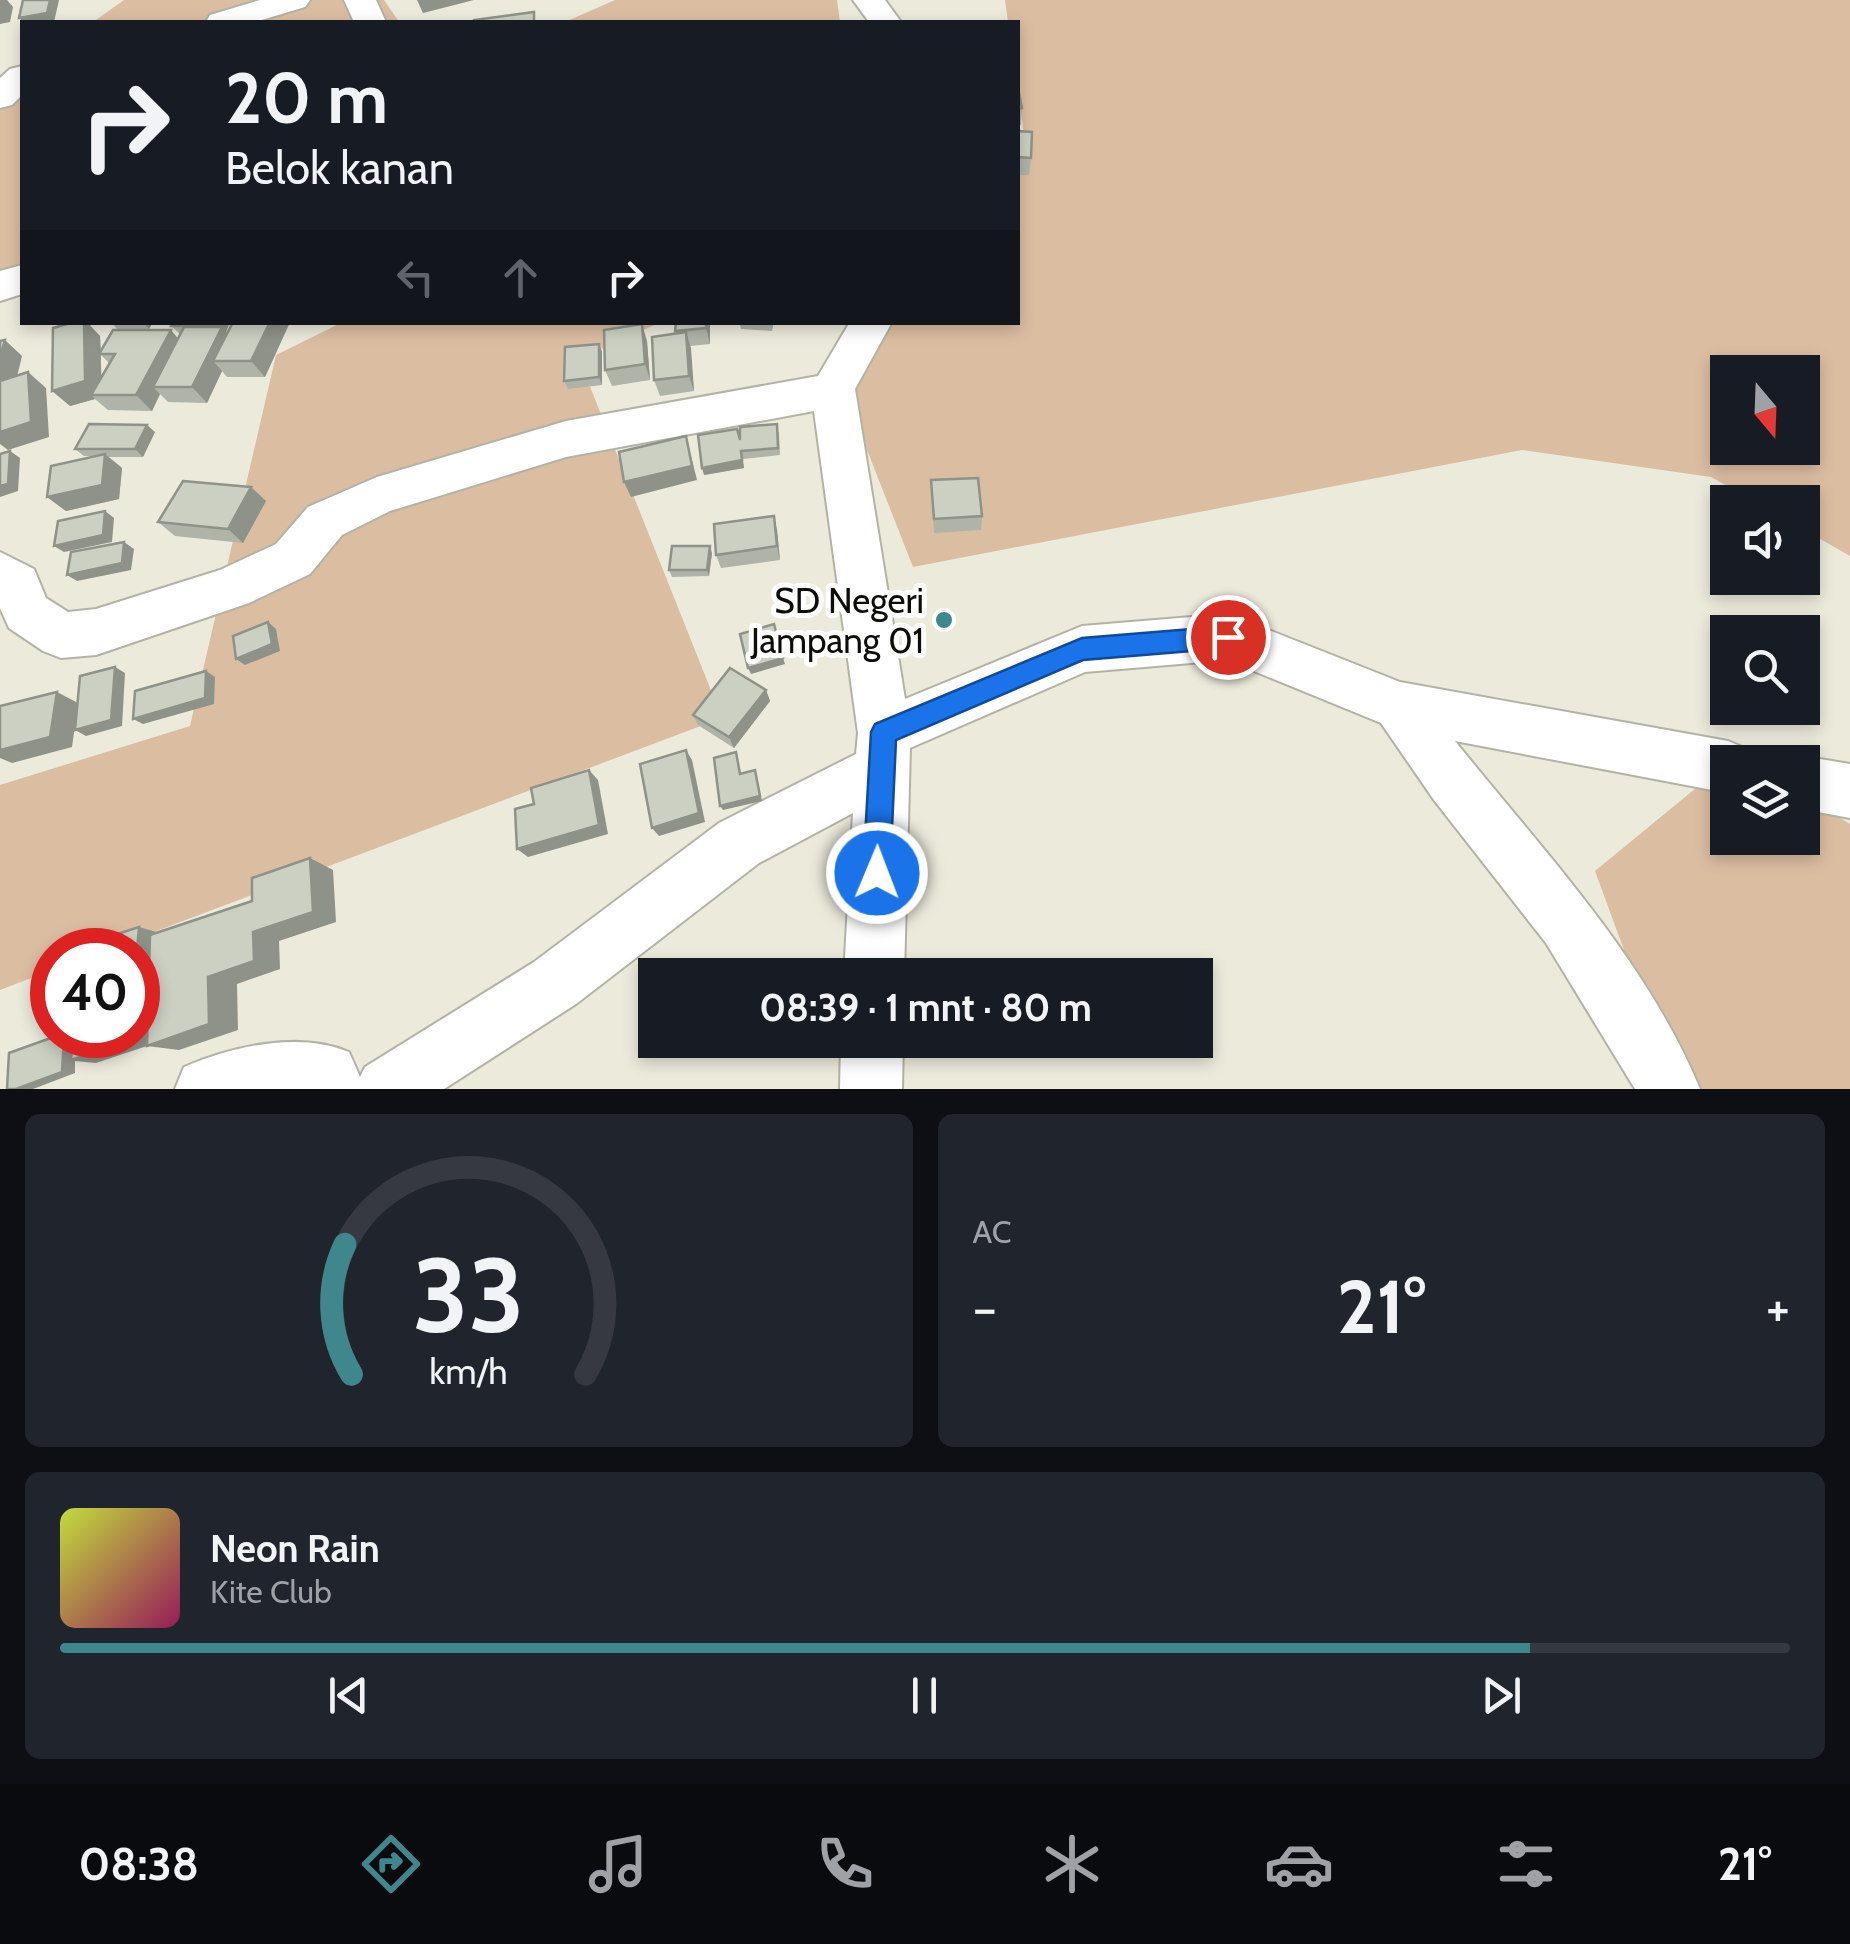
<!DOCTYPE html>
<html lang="id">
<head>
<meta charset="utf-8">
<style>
  :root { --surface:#171b24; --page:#20242c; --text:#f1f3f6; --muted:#9ea1a6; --line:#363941; --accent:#3f878d }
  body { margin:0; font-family:Cabin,sans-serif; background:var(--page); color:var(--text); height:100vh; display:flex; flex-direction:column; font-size:38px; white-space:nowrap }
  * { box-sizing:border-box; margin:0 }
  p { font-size:32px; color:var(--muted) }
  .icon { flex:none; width:55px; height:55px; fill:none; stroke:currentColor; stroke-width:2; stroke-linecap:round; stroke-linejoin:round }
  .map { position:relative; height:1089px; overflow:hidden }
  .sheet { display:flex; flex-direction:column; gap:25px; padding:25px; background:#0d0f14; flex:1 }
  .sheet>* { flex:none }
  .banner { position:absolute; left:20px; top:20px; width:1000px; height:305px; border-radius:0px; box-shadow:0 5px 15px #0003; background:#171b24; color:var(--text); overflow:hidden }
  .needle { width:65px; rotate:161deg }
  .controls { position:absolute; left:1710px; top:355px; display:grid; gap:20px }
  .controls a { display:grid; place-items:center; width:110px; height:110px; border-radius:0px; background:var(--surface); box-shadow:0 5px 15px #0003; font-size:50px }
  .speed { position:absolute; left:30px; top:928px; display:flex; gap:20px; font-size:50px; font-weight:700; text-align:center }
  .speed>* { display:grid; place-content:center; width:130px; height:130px; border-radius:50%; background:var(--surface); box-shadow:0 5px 15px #0003; line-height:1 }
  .speed .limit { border:15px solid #d22; background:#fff; color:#111 }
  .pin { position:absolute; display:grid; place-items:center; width:85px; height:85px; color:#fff; margin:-42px; border:5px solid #fff; border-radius:50%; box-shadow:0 2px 10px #0007 }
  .me { position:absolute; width:110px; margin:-55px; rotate:1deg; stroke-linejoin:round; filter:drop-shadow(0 0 8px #0008) }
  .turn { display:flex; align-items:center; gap:35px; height:210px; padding:0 40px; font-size:45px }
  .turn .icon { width:130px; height:130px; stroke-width:2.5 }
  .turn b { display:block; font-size:70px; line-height:85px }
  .lanes { display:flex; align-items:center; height:95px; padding:0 40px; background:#0003; justify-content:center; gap:50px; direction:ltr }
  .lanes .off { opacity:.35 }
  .big { font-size:75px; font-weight:700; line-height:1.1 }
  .sheet .tile { flex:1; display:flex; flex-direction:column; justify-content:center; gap:15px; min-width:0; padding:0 35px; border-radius:15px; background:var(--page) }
  .sheet .dial { align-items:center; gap:0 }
  .dial svg { height:260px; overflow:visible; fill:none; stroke:var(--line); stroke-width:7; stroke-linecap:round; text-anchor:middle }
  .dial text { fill:var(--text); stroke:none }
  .song { display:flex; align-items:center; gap:30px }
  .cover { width:120px; height:120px; border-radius:15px; background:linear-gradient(135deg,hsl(70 70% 55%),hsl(330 70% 35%)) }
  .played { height:10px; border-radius:5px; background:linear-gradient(90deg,var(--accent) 85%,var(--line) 85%) }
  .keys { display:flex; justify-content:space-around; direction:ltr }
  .heat { display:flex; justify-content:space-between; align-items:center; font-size:55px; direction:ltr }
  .sheet .tiles { flex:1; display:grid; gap:25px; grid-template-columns:1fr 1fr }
  .tile:last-child { grid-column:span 2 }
  .trip { position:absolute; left:638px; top:958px; width:575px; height:100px; border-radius:0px; background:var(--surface); box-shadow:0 5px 15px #0003; font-weight:700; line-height:100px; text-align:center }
  .menu { display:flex; height:160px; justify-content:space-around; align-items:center; background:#090b0e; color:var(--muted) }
  .menu .icon { width:70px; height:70px }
  .menu .active { color:var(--accent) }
  .menu b { font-size:45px; color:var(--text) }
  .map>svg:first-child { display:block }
</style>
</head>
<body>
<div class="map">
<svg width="1850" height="1089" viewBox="0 0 1850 1089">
  <rect width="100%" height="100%" fill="#ebeadb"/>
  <g fill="#dbbda2" fill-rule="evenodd">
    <polygon points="124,0 384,0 399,22 93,22"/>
    <polygon points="615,0 837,0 840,22 565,22"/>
    <path d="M1005,0H1850V556L1803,529L1802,502H1756L1711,477L1522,450L913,567L836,371L880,323L1018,322V170L1027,159L1018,88V22H1008ZM1728,372H1802V448H1728Z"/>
    <polygon points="22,74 22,288 0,293 0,90"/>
    <polygon points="341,323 659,323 579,359 722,718 106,950 52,950 52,970 0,990 0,785 190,726 276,355"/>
    <polygon points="1735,756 1747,762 1728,762 1728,838 1802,838 1803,796 1850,824 1850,1089 1675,1089 1595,871"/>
  </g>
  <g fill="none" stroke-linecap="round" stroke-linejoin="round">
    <g stroke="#b3b3a5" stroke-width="4">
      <g id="minor">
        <polygon points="260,0 310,0 305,7 255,22 206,22 210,15"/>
        <polygon points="344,0 376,0 386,22 354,22"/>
        <polygon points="853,0 885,0 901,22 869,22"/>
        <polygon points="22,66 22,95 12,105 0,108 0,78 10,69"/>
        <polygon points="22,265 22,294 0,301 0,271"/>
        <path d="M850,322H892L855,389L905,699L1082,626L1228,614L1400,682L1728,741L1747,749L1753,762H1728V793L1455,741C1543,851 1645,957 1700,1089H1635L1546,943L1434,800L1381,723L1227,660L1085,672L910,748L904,975H844L853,813L759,863L576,1004L444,1089H175L184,1067C233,1046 299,1031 349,1052L360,1077L365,1067L534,962L719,823L856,754L858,733L814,411L566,457L390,511L342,535L310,574L249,603L96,655L61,658L43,651L9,628L0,608V552L34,569L46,598L68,612L96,609L220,570L276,544L308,507L377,477L566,421L818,376Z"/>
        <polygon points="1802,756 1850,764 1850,818 1802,809 1802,762 1785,762"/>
        <polygon points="841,1040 903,1040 902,1089 840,1089"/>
      </g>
    </g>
    <use href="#minor" fill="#fff" fill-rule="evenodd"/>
  </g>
  <g fill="#afb3a8" fill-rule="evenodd">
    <polygon points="1018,88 1022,108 1021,125 1018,125"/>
    <polygon points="1018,131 1031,158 1029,175 1018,175"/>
    <polygon points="111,322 153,322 149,329 117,329"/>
    <path d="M173,322H230L226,332L227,334L233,322H290L265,377H227L222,371L207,403L168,402L160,394L152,411L108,410L95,399L70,406L100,336L101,351L178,338L180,334L171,326ZM101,355L109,363L101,377Z"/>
    <polygon points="676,322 734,322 710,324 710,344 690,346 694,391 660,396 654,380 676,334"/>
    <polygon points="739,322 774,322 772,331 741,329"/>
    <polygon points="647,341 650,380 612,386 605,370"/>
    <polygon points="599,344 602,352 602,385 568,389 564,381"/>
    <polygon points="155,432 143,457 108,457 122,468 119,499 66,511 47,497 92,456 84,456 75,449"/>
    <polygon points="779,432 780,455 743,459 744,468 704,475 740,440"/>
    <polygon points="931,480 982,516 981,530 934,533"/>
    <polygon points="251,487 266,501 243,543 175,536 158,522"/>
    <polygon points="777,530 780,560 721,568 716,555"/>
    <polygon points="712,553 709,576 672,577 669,570"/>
    <polygon points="766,690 770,701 734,748 698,725 693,715"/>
  </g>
  <g fill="#8e9288">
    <polygon points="0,0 7,0 13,7 10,22 0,24"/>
    <polygon points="50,0 59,0 54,22 23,22 19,18"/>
    <polygon points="417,0 474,0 423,13"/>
    <polygon points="84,322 87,322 100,336 102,395 91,395 95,399 70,406 52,391"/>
    <polygon points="143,322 153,322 149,329"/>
    <polygon points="219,322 230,322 226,332 235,343 213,361 222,371 207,403 192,387"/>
    <polygon points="270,322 290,322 265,377 251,361"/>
    <polygon points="706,322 710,322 710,344 706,328"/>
    <polygon points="642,324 647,341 650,380 645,364"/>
    <polygon points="171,330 185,347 153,387 160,394 152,411 136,395"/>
    <polygon points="686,332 691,348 694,391 689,376"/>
    <polygon points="5,340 22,356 13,393 0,396 0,357"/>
    <polygon points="599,344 602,352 602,385 599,377"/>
    <polygon points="28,372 46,388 49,437 8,450 0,444 0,432"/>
    <polygon points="147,425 155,432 143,457 135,449"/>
    <polygon points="686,436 697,480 631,497 624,482"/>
    <polygon points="10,451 20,458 18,491 0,497 0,486"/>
    <polygon points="741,451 744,468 704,475 702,468"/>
    <polygon points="105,454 122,468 119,499 66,511 47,497"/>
    <polygon points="251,487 266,501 243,543 228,529"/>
    <polygon points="105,511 114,518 112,542 64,552 54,546"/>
    <polygon points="774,516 777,530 780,560 777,546"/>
    <polygon points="124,542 134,549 131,570 77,581 67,575"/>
    <polygon points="710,546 712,553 709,576 707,570"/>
    <polygon points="268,622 276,629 280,651 245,665 236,659"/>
    <polygon points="783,658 785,664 751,674 748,668"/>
    <polygon points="115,667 125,673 122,726 86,736 75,730"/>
    <polygon points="206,671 215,677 214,704 143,724 133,719"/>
    <polygon points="766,690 770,701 734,748 729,737"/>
    <polygon points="57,692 78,703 72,747 12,763 0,758 0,750"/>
    <polygon points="686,750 692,760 705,822 659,836 652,828"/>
    <polygon points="589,770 598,780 608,834 528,857 517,849"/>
    <polygon points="755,770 762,801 723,810 720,806"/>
    <polygon points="310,858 333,870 336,922 279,941 280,969 237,984 238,1030 179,1050 147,1046 96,1063 75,1061 75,1073 33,1089 16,1089 64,1035 138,1035 139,927 160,933 208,977 253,932"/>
  </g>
  <g fill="#cbd0c3" stroke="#8e9288" stroke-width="2.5">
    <polygon points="23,0 50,0 47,13 19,18"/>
    <polygon points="534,12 534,22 474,22 474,20"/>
    <polygon points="1018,88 1022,108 1018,108"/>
    <polygon points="1018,131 1032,132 1031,158 1018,157"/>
    <polygon points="74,322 84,322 85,381 52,391 53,328"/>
    <polygon points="173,322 219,322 217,326 171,326"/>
    <polygon points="233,322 270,322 251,361 213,361"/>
    <polygon points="676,322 706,322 706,328 675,331"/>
    <polygon points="642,324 645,364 605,370 604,330"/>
    <polygon points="184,327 222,327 192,387 153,387"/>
    <polygon points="113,330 171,330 136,395 91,395 115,354 99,354"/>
    <polygon points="686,332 689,376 654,380 652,337"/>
    <polygon points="5,340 0,357 0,341"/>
    <polygon points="599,344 599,377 564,381 565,347"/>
    <polygon points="28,372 31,422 0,432 0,381"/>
    <polygon points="89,424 147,425 135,449 75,449"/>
    <polygon points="777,424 778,448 741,451 742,460 702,468 698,435 737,429 740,440 740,427"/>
    <polygon points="686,436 692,466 624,482 619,452"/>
    <polygon points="10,451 8,484 0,486 0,454"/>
    <polygon points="105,454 102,485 47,497 51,466"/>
    <polygon points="978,478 982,516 934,519 931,480"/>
    <polygon points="183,481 251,487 228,529 158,522"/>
    <polygon points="105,511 103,535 54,546 58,521"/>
    <polygon points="774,516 777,546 716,555 714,524"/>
    <polygon points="124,542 122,563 67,575 71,552"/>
    <polygon points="672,546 710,546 707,570 669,570"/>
    <polygon points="268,622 272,644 236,659 233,636"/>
    <polygon points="774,624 783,658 748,668 740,634"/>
    <polygon points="115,667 111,720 75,730 80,676"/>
    <polygon points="730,668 766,690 729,737 693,715"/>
    <polygon points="206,671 205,698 133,719 135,691"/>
    <polygon points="57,692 50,737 0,750 0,706"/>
    <polygon points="686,750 699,813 652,828 640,764"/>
    <polygon points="736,752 740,774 755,770 760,796 720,806 714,758"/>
    <polygon points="589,770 599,825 517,849 515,809 534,804 531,788"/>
    <polygon points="310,858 313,912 253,932 254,961 208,977 209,1024 147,1046 150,935 252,901 252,878"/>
    <polygon points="139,927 137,950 98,950 99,940"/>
    <polygon points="59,1035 64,1035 62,1072 16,1089 7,1089 9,1053"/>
    <polygon points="73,1035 133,1035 132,1040 71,1060"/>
  </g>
  <polygon fill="#1a73e8" stroke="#114b97" stroke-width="2.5" points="1228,626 1236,630 1239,637 1236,645 1228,648 1083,660 896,740 890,873 886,883 877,887 867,883 863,873 871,732 875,724 1082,638"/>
  <circle fill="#3f878d" stroke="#fff" stroke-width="4" cx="944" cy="620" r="10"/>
  <g text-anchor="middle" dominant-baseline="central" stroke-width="10" stroke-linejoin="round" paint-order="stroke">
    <g font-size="35" fill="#0d0d08" stroke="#fff" text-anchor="end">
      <text x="924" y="600">SD Negeri<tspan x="924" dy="40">Jampang 01</tspan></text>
    </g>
  </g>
</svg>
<div class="controls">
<a><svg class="needle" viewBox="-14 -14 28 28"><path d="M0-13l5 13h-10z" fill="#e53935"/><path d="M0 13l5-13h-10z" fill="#9ea1a6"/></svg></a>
<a><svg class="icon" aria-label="sound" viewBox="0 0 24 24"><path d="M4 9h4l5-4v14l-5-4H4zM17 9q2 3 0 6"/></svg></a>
<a><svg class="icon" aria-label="search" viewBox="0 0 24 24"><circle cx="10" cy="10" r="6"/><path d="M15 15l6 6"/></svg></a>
<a><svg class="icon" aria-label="layers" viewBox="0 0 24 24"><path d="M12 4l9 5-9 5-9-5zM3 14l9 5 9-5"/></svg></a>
</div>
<div class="speed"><div class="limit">40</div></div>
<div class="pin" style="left:1228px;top:637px;background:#d93025"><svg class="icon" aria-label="arrive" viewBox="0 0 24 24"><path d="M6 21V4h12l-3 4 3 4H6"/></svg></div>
<svg class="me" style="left:877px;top:873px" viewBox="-20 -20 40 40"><circle r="17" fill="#1a73e8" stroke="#fff" stroke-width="3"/><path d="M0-11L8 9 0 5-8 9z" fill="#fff"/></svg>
<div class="trip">08:39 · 1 mnt · 80 m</div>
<div class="banner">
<div class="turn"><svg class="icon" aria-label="right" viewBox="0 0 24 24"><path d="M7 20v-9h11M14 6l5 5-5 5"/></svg><div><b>20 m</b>Belok kanan</div></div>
<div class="lanes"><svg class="icon off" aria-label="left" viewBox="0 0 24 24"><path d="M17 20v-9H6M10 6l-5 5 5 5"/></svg><svg class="icon off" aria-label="ahead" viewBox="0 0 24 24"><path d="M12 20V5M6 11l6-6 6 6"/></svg><svg class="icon" aria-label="right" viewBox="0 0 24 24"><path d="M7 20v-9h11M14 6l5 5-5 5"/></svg></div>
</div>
</div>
<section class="sheet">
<div class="tiles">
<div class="tile dial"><svg viewBox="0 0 100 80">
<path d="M14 69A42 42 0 1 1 86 69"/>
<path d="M14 69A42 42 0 0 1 12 29" stroke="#3f878d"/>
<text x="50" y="56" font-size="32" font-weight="700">33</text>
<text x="50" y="72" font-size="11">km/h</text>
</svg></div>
<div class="tile"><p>AC</p>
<div class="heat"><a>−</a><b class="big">21°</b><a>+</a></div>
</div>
<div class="tile">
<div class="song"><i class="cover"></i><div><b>Neon Rain</b><p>Kite Club</p></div></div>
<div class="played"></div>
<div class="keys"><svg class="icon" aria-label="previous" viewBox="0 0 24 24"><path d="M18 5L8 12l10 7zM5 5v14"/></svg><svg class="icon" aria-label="pause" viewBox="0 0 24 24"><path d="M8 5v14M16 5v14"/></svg><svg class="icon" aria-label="next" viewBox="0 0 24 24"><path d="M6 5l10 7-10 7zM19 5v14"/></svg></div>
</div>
</div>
</section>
<nav class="menu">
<b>08:38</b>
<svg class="icon active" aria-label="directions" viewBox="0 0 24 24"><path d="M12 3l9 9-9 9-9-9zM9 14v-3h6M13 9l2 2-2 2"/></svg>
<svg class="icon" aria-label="music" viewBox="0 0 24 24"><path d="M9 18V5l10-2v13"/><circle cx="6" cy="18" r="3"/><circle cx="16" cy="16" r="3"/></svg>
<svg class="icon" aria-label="phone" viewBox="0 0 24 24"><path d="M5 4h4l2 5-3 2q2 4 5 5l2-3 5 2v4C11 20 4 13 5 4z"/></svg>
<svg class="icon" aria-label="climate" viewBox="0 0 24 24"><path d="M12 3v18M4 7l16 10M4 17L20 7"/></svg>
<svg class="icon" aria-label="car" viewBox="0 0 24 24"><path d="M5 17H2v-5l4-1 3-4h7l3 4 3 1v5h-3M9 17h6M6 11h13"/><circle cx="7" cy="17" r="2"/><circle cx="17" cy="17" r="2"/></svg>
<svg class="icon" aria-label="filters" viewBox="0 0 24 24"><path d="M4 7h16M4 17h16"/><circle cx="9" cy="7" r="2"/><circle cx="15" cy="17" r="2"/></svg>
<b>21°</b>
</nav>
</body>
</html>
